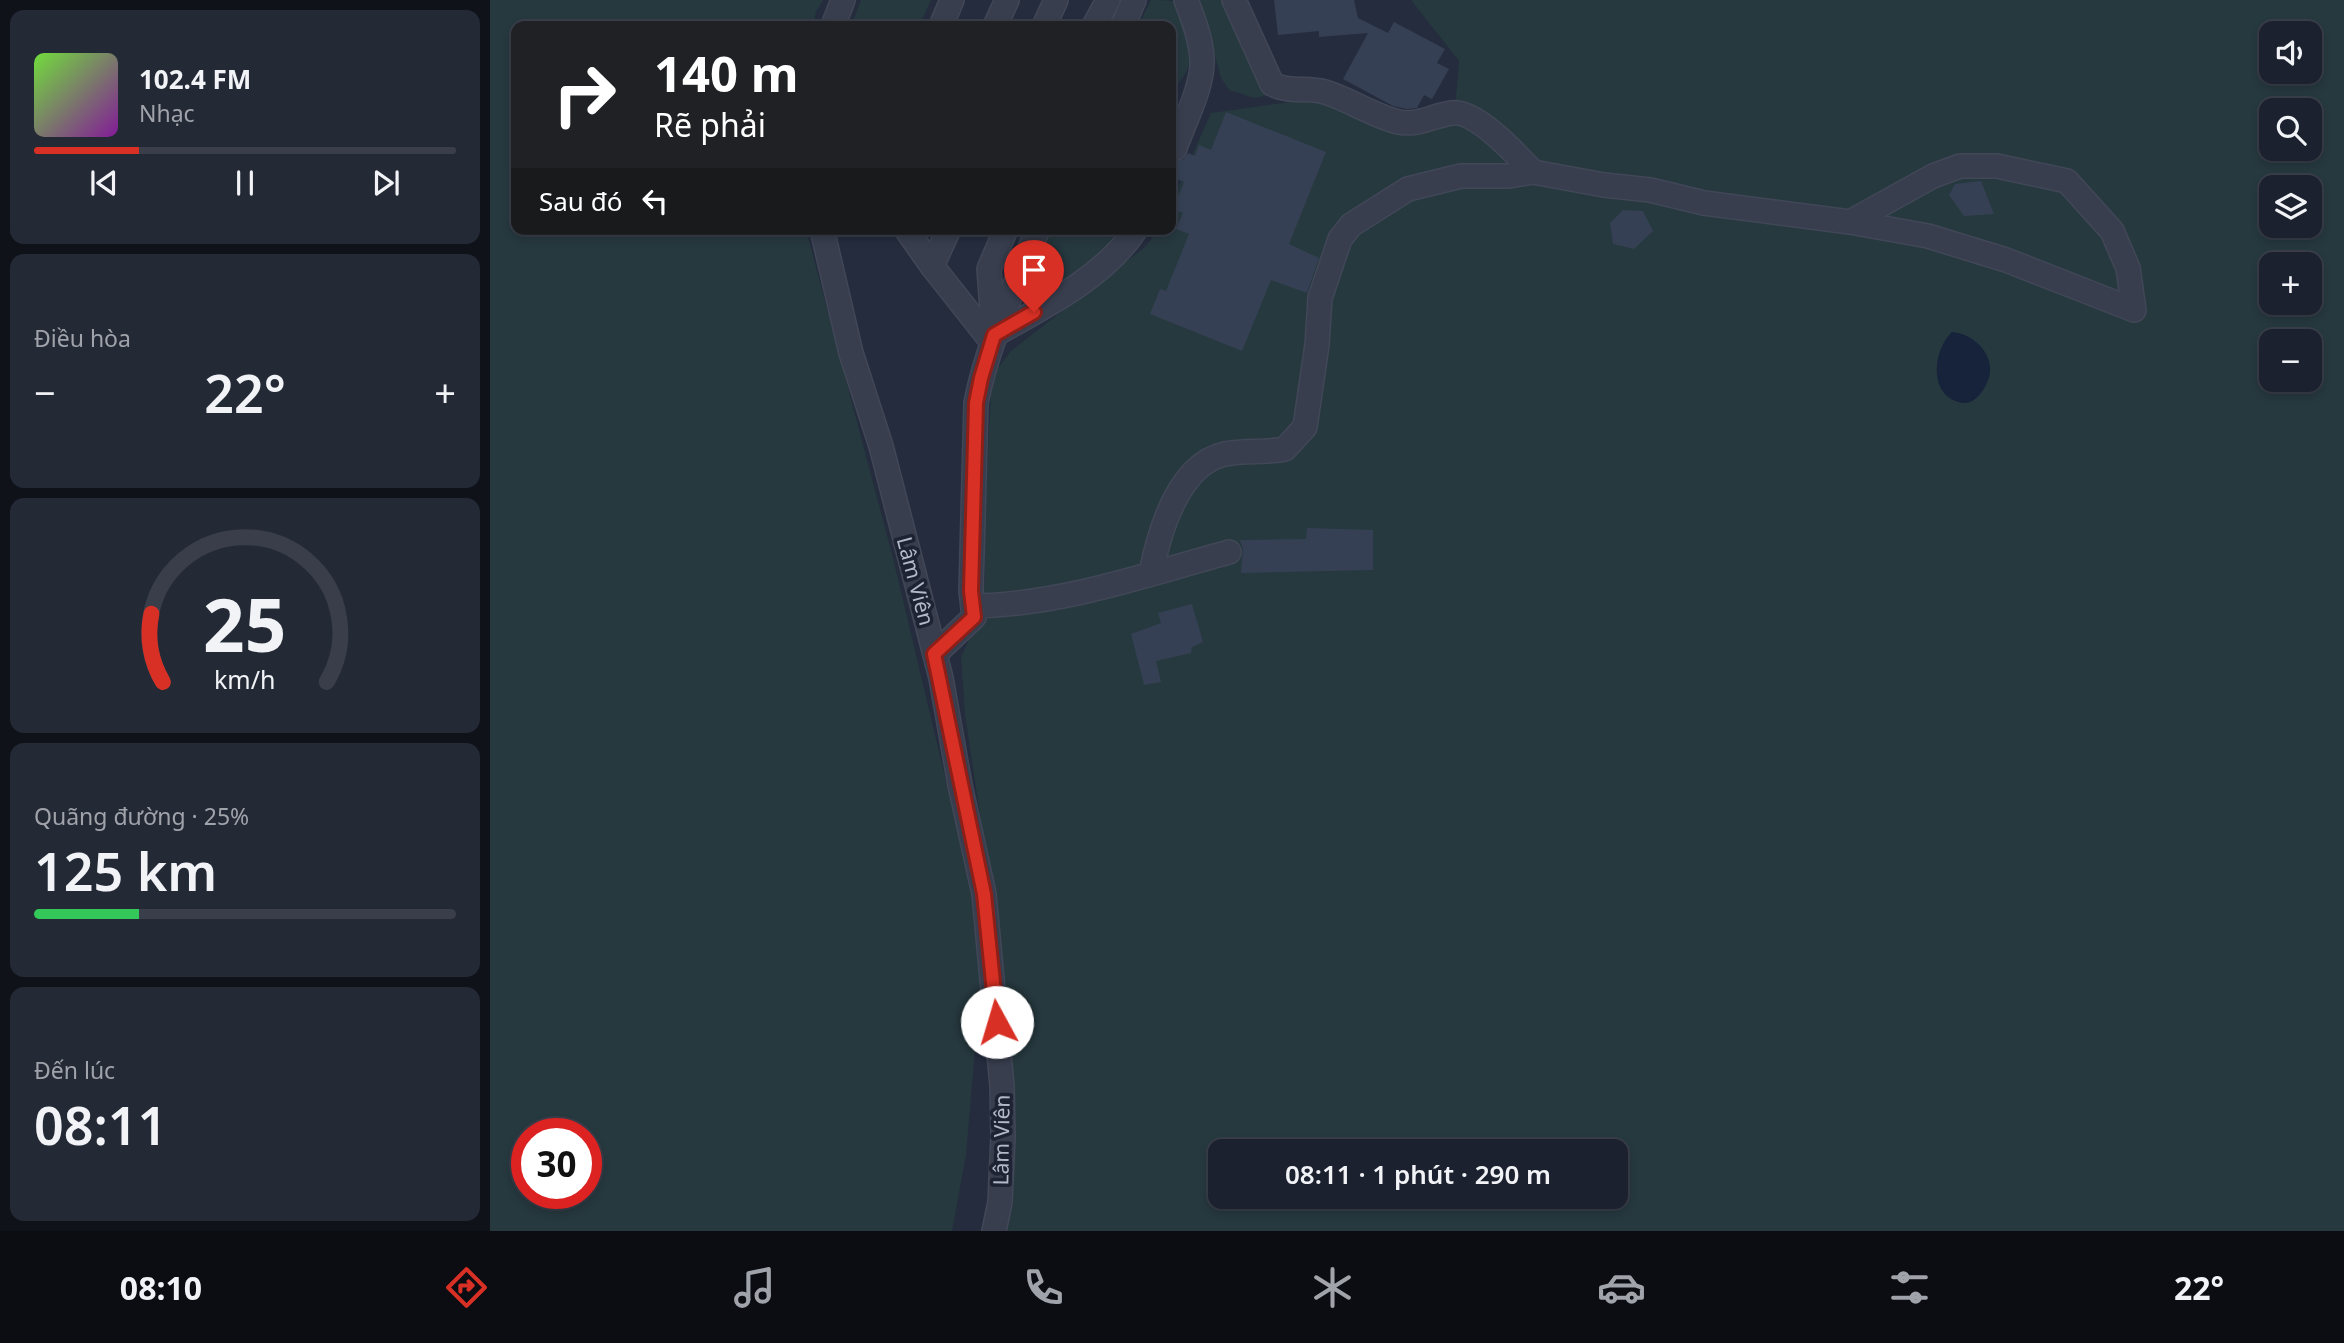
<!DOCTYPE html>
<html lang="vi">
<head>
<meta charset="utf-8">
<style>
  :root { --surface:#1b212e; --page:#242936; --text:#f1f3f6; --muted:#a0a3aa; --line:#393e4a; --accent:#d93025 }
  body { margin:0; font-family:"Noto Sans",sans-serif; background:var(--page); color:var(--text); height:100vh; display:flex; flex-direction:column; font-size:26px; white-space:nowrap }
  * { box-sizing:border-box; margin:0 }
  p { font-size:23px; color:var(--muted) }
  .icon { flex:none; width:38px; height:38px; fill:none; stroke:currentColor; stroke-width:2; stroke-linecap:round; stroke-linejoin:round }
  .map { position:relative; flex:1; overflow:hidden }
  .drawer { display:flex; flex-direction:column; gap:10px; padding:10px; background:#0f1219; width:490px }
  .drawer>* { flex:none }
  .guide { position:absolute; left:21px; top:21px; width:665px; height:214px; border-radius:14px; box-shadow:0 4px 10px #0003,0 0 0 2px var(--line); background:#202124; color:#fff; overflow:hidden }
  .buttons { position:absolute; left:1769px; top:21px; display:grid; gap:14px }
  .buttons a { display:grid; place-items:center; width:63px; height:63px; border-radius:14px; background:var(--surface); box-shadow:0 4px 10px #0003,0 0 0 2px var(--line); font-size:35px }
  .speed { position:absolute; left:21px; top:1118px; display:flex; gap:14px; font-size:35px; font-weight:700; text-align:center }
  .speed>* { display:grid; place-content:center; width:91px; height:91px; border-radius:50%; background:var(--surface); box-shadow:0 4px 10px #0003,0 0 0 2px var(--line); line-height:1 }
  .speed .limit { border:10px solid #d22; background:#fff; color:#111 }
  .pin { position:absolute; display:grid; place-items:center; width:60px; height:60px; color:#fff; margin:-72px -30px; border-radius:50% 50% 50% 0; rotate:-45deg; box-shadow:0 0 7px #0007 }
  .pin .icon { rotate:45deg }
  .me { position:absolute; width:77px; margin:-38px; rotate:354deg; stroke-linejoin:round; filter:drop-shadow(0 0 5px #0008) }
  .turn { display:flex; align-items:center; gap:24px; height:147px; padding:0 28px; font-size:32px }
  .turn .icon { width:91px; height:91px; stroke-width:2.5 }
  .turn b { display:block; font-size:49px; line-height:60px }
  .then { display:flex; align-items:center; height:66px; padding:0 28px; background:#0003; gap:14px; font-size:26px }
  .big { font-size:52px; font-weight:600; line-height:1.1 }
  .drawer .tile { flex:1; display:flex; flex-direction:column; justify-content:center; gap:10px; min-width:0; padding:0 24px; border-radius:14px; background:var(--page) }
  .drawer .dial { align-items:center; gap:0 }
  .dial svg { height:182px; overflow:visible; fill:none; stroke:var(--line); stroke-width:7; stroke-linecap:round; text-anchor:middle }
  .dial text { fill:var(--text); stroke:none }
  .song { display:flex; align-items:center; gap:21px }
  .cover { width:84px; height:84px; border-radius:10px; background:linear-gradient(135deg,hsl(100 70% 55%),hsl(290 70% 35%)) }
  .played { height:7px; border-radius:4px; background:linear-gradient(90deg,var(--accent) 25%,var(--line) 25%) }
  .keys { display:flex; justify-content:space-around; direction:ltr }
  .heat { display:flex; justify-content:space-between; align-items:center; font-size:38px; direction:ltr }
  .charge { height:10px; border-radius:5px; background:linear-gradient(90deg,#34c759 25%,var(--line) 0) }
  .trip { position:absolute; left:718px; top:1139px; width:420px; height:70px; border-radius:14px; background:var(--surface); box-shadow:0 4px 10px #0003,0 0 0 2px var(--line); font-weight:600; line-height:70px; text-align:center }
  .dock { display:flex; height:112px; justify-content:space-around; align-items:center; background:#0b0d12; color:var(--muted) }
  .dock .icon { width:49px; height:49px }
  .dock .active { color:var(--accent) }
  .dock b { font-size:32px; color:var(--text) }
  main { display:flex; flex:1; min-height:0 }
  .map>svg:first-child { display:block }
</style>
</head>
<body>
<main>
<section class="drawer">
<div class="tile">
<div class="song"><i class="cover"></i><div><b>102.4 FM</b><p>Nhạc</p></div></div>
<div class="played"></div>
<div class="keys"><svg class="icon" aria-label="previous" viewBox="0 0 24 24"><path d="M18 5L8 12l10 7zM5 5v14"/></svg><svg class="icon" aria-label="pause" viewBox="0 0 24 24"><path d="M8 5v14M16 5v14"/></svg><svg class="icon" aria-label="next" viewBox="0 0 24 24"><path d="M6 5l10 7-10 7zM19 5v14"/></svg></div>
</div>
<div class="tile"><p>Điều hòa</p>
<div class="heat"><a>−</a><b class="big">22°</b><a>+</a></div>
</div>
<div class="tile dial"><svg viewBox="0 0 100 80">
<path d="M14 69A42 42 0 1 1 86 69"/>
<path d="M14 69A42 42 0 0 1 9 39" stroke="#d93025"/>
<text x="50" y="56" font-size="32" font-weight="700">25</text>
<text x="50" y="72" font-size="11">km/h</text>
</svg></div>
<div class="tile"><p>Quãng đường · 25%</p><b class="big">125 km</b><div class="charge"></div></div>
<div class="tile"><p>Đến lúc</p><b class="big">08:11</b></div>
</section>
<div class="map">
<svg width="1854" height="1231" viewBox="0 0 1854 1231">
  <rect width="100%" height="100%" fill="#242c3e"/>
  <g fill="#26393f" fill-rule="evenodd">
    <path d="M0,0H333L326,12L323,26H26V229H316L403,558L494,941L476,1155L462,1231H0ZM37,1134H96V1194H37Z"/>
    <polygon points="371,0 441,0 429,26 361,26"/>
    <path d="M661,0C667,0 677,0 683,1C695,9 703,51 699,64C697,74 687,85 681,92V26H648Z"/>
    <polygon points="710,0 738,0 783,90 779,95 764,98 739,90 731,78"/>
    <path d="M921,0H1854V1231H510L495,848L475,714L471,657L486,625L495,580L494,525L502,376L521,351L655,247L669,229H681V203L721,113L835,97L964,121L969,61ZM1782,33H1820V72H1782ZM1782,110H1820V149H1782ZM1782,187H1820V226H1782ZM1782,264H1820V303H1782ZM1782,341H1820V380H1782ZM730,1152H1125V1197H730Z"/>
    <path d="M560,229H625C623,237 620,249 615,255C605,266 566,290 552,289L546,283L543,276Z"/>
  </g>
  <path fill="#17223b" d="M1462,332C1481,333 1502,351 1500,372C1499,384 1487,404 1474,403C1438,399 1442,351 1462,332Z"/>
  <g fill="#364054">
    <polygon points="784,0 864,0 868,18 898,33 904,22 955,49 947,63 959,69 942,99 934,95 927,108 917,109 903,106 853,79 878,33 829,37 829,31 788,35"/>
    <polygon points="736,112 836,152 799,244 829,258 817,293 781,280 752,351 660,314 670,289 676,291 699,234 686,229 693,213 683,209 694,182 681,177 681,161 693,159 698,153 705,156 709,145 721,150"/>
    <polygon points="1491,181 1504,214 1474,216 1459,195 1465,184"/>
    <polygon points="1133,210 1153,211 1163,231 1144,249 1123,244 1120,223"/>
    <polygon points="817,528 883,530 883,570 751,573 753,549 750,540 816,539"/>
    <polygon points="702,604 713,642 702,647 701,653 666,661 671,682 654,685 641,634 671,623 668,613"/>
  </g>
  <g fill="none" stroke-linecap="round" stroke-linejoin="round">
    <g stroke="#414757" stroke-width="26">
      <g id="minor">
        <path d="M744,0L782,84C798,93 818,87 835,92C861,100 883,116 909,122C928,126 944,115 962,113C986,110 1027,155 1043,172"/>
        <polyline points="343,26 353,0"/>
        <polyline points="451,26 462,0"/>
        <polyline points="505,26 517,0"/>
        <polyline points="554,26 566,0"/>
        <polyline points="604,26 618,0"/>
        <polyline points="633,26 644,0"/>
        <path d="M685,148C694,122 714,85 712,58C711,39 703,18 696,0"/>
        <polyline points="332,229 361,353 391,446 451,678 470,785 494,894 512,1086 513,1137 510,1202 504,1231"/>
        <polyline points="416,229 442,266 502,342"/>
        <path d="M516,229L499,269L504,335C552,308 615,277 646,229"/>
        <polyline points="442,266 459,229"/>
        <path d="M661,573C669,533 688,464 735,454C755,450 776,453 795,449L815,427L827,345L830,298L850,239L861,225L918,189L971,176H1019L1043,172L1114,185L1160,190L1214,203L1360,222L1438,236L1516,260L1644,310L1638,268L1622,231L1577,181L1507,166H1470L1443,176L1360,222"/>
        <path d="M483,606C570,605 655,575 739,552"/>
        <path d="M445,654L484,617L481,591L486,403C498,342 525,286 548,229"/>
      </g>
    </g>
    <use href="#minor" stroke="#383e4e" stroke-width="23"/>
  </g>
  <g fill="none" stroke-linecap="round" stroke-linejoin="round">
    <g stroke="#8d1f18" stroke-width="18">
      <polyline id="route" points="507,1022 494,894 444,654 484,617 481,591 486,403 491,378 504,335 544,312"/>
    </g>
    <use href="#route" stroke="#d93025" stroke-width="12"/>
  </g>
  <g text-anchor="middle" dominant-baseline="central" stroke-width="7" stroke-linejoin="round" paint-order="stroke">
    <g font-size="21" fill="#b3b9c9" stroke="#1d2333">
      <text transform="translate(426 581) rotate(75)">Lâm Viên</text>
      <text transform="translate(511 1140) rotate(-89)">Lâm Viên</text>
    </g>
  </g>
</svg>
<div class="buttons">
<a><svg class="icon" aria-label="sound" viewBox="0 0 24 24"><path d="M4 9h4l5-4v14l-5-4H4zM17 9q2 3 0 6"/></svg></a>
<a><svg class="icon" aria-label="search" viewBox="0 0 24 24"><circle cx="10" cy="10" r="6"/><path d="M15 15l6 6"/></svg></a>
<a><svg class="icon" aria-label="layers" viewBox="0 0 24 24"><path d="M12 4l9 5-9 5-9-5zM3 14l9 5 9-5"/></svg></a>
<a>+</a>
<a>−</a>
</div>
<div class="speed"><div class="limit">30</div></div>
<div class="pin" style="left:544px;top:312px;background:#d93025"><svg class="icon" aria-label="arrive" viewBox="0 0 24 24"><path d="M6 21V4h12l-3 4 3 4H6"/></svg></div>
<svg class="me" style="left:507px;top:1022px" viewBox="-20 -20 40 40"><circle r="19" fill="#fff"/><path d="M0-13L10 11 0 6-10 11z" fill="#d93025"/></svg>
<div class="trip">08:11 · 1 phút · 290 m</div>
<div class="guide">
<div class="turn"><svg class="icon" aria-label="right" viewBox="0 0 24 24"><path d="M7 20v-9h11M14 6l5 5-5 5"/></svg><div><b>140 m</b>Rẽ phải</div></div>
<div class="then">Sau đó<svg class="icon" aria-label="left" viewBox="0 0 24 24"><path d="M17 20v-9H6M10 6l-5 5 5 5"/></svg></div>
</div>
</div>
</main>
<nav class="dock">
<b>08:10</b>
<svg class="icon active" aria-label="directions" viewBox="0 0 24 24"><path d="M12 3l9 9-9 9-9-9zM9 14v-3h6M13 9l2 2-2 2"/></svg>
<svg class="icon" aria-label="music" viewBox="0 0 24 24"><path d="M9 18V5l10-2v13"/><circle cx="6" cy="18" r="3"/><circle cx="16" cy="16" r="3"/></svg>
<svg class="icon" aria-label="phone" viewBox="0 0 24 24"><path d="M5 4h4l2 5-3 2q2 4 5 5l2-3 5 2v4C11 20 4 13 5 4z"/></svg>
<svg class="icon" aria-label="climate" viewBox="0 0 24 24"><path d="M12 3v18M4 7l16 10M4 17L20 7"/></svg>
<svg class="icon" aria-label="car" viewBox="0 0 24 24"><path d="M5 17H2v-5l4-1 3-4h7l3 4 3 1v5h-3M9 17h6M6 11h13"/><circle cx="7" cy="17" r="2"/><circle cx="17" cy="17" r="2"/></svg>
<svg class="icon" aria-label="filters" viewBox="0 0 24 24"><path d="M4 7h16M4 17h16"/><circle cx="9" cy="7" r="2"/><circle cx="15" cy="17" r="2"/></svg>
<b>22°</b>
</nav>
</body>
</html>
